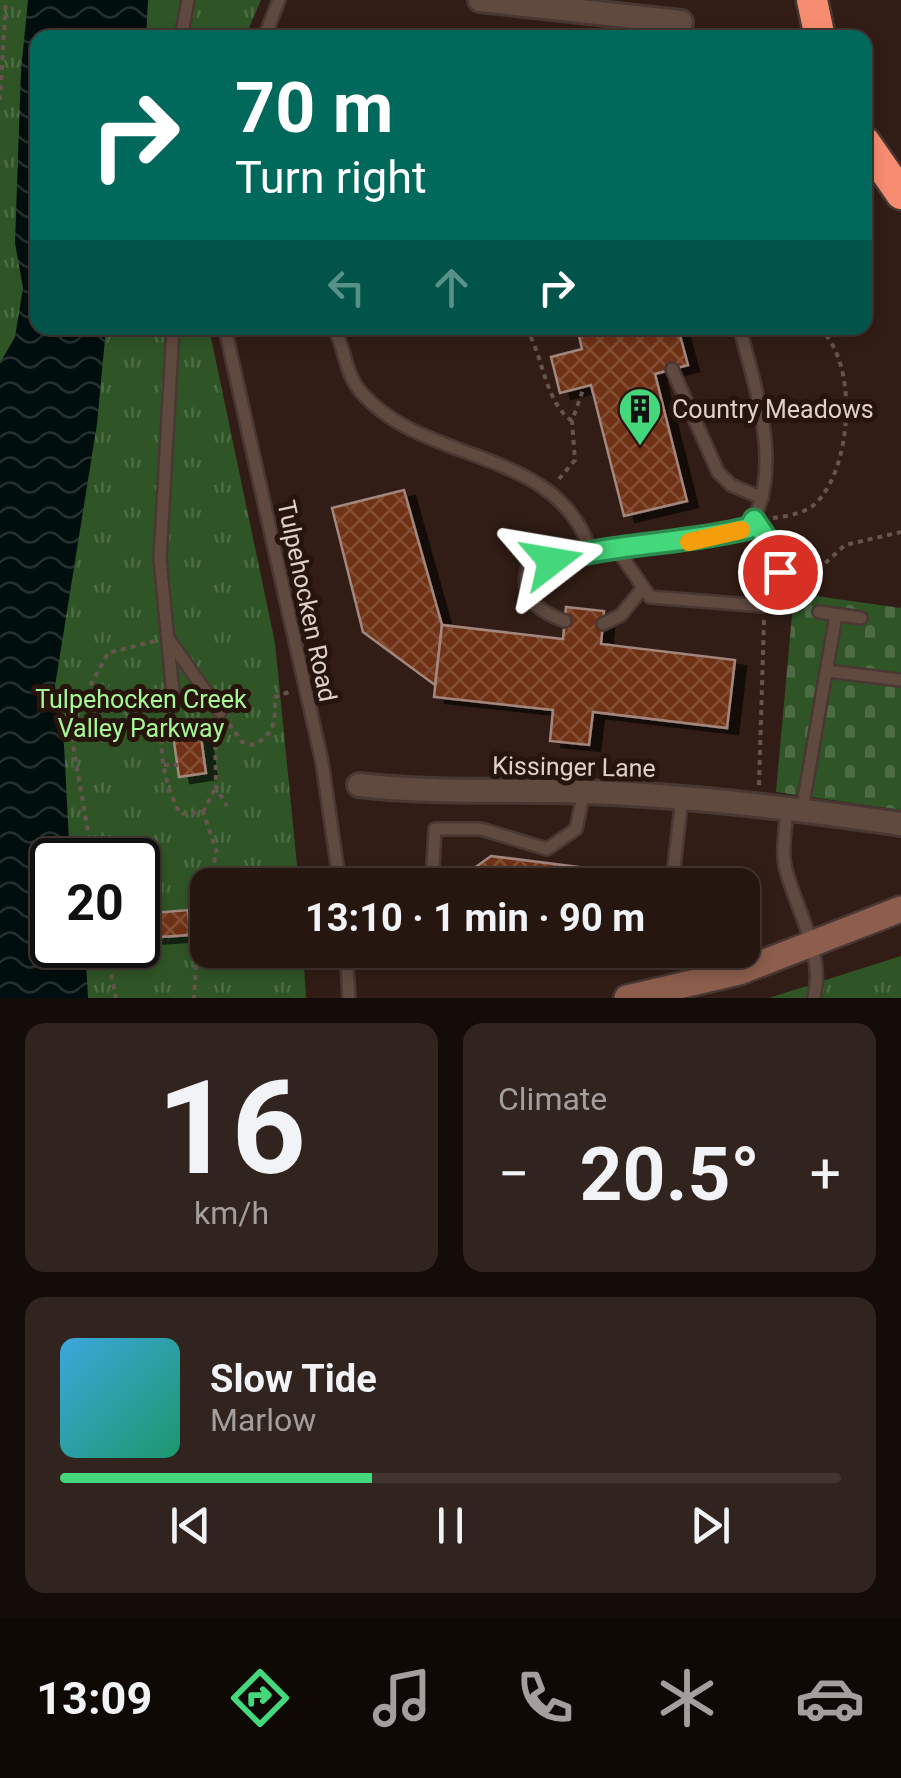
<!DOCTYPE html>
<html lang="en">
<head>
<meta charset="utf-8">
<style>
  :root { --surface:#251610; --page:#31231e; --text:#f1f3f6; --muted:#a39f9f; --line:#423530; --accent:#44d77b }
  body { margin:0; font-family:Roboto,sans-serif; background:var(--page); color:var(--text); height:100vh; display:flex; flex-direction:column; font-size:38px; white-space:nowrap }
  * { box-sizing:border-box; margin:0 }
  p { font-size:32px; color:var(--muted) }
  .icon { flex:none; width:55px; height:55px; fill:none; stroke:currentColor; stroke-width:2; stroke-linecap:round; stroke-linejoin:round }
  .map { position:relative; height:998px; overflow:hidden }
  .side { display:flex; flex-direction:column; gap:25px; padding:25px; background:#140c09; flex:1 }
  .side>* { flex:none }
  .banner { position:absolute; left:30px; top:30px; width:842px; height:305px; border-radius:20px; box-shadow:0 5px 15px #0003,0 0 0 2px var(--line); background:#00695c; color:#fff; overflow:hidden }
  .speed { position:absolute; left:30px; top:838px; display:flex; gap:20px; font-size:50px; font-weight:700; text-align:center }
  .speed>* { display:grid; place-content:center; width:130px; height:130px; border-radius:50%; background:var(--surface); box-shadow:0 5px 15px #0003,0 0 0 2px var(--line); line-height:1 }
  .speed .limit { border:5px solid #111; border-radius:15px; background:#fff; color:#111 }
  .pin { position:absolute; display:grid; place-items:center; width:85px; height:85px; color:#fff; margin:-42px; border:5px solid #fff; border-radius:50%; box-shadow:0 2px 10px #0007 }
  .me { position:absolute; width:110px; margin:-55px; rotate:76deg; stroke-linejoin:round; filter:drop-shadow(0 0 8px #0008) }
  .turn { display:flex; align-items:center; gap:35px; height:210px; padding:0 40px; font-size:45px }
  .turn .icon { width:130px; height:130px; stroke-width:2.5 }
  .turn b { display:block; font-size:70px; line-height:85px }
  .lanes { display:flex; align-items:center; height:95px; padding:0 40px; background:#0003; justify-content:center; gap:50px; direction:ltr }
  .lanes .off { opacity:.35 }
  .big { font-size:75px; font-weight:700; line-height:1.1 }
  .side .card { flex:1; display:flex; flex-direction:column; justify-content:center; gap:15px; min-width:0; padding:0 35px; border-radius:20px; background:var(--page) }
  .side .dial { align-items:center; gap:0 }
  .dial b { font-size:130px; line-height:1 }
  .song { display:flex; align-items:center; gap:30px }
  .cover { width:120px; height:120px; border-radius:15px; background:linear-gradient(135deg,hsl(200 70% 55%),hsl(160 70% 35%)) }
  .played { height:10px; border-radius:5px; background:linear-gradient(90deg,var(--accent) 40%,var(--line) 40%) }
  .keys { display:flex; justify-content:space-around; direction:ltr }
  .heat { display:flex; justify-content:space-between; align-items:center; font-size:55px; direction:ltr }
  .side .tiles { flex:1; display:grid; gap:25px; grid-template-columns:1fr 1fr }
  .card:last-child { grid-column:span 2 }
  .trip { position:absolute; left:190px; top:868px; width:570px; height:100px; border-radius:20px; background:var(--surface); box-shadow:0 5px 15px #0003,0 0 0 2px var(--line); font-weight:700; line-height:100px; text-align:center }
  .tab-bar { display:flex; height:160px; justify-content:space-around; align-items:center; background:#0f0906; color:var(--muted) }
  .tab-bar .icon { width:70px; height:70px }
  .tab-bar .active { color:var(--accent) }
  .tab-bar b { font-size:45px; color:var(--text) }
  .map>svg:first-child { display:block }
</style>
</head>
<body>
<div class="map">
<svg width="901" height="998" viewBox="0 0 901 998">
  <defs>
    <pattern id="grass-tufts" width="24" height="20" patternUnits="userSpaceOnUse" patternTransform="scale(2.5)"><rect width="24" height="20" fill="#2f5527"/><path d="M3 7l-1-3M5 7V3M7 7l1-3M15 17l-1-3M17 17v-4M19 17l1-3" fill="none" stroke="#4d6c45"/></pattern>
    <pattern id="cemetery-stones" width="16" height="16" patternUnits="userSpaceOnUse" patternTransform="scale(2.5)"><rect width="16" height="16" fill="#2f5527"/><path d="M2 7V4a2 2 0 0 1 4 0v3zM10 15v-3a2 2 0 0 1 4 0v3z" fill="#4d6c45"/></pattern>
    <pattern id="water-waves" width="16" height="10" patternUnits="userSpaceOnUse" patternTransform="scale(2.5)"><rect width="16" height="10" fill="#000e0e"/><path d="M0 5q4-4 8 0t8 0" fill="none" stroke="#253030"/></pattern>
    <pattern id="building-cross-hatch" width="8" height="8" patternUnits="userSpaceOnUse" patternTransform="scale(2.5)"><rect width="8" height="8" fill="#703215"/><path d="M0 0l8 8M0 8l8-8" fill="none" stroke="#844f36"/></pattern>
    <filter id="shadow"><feDropShadow dx="11" dy="6" stdDeviation="0" flood-color="#0009"/></filter>
  </defs>
  <rect width="100%" height="100%" fill="#311d15"/>
  <g fill="url(#grass-tufts)" fill-rule="evenodd">
    <path d="M0,0H261L245,37L38,38V328H209L275,643L299,885H208V950H303L306,998H0ZM52,860H138V945H52Z"/>
    <polygon points="901,956 901,998 769,998"/>
  </g>
  <polygon fill="url(#cemetery-stones)" points="794,593 901,608 901,810 776,792"/>
  <polygon fill="#2f5527" points="120,664 137,672 119,709 102,701"/>
  <polygon fill="url(#water-waves)" points="28,0 148,0 146,37 38,38 38,328 106,328 97,424 55,686 64,745 70,860 52,860 52,945 85,945 88,998 0,998 0,363 15,337 23,288 15,243 21,71"/>
  <g fill="url(#building-cross-hatch)" stroke="#a1877d" stroke-width="2.5" filter="url(#shadow)">
    <polygon points="577,328 678,328 688,365 655,374 687,501 624,516 591,385 560,393 551,357 582,349"/>
    <polygon points="404,490 442,625 435,685 363,632 332,508"/>
    <polygon points="566,607 604,611 601,644 735,660 727,728 593,712 589,745 550,741 553,710 434,697 442,625 563,639"/>
    <polygon points="199,723 206,773 179,777 172,727"/>
    <polygon points="491,856 635,874 634,885 471,885 473,869"/>
    <polygon points="188,910 190,935 145,938 142,914"/>
  </g>
  <g fill="none" stroke-linecap="round" stroke-linejoin="round">
    <g stroke="#483732" stroke-width="16">
      <g id="lane">
        <polyline points="181,38 188,0"/>
        <polyline points="264,38 279,0"/>
        <polyline points="173,328 160,559 173,694"/>
        <polyline points="225,328 322,762 340,885"/>
        <path d="M334,328C345,348 345,374 361,392C424,466 557,446 590,550"/>
        <polyline points="672,369 718,472 731,485 762,498"/>
        <polyline points="616,548 650,597 764,606 783,587 775,551 754,520"/>
        <polyline points="819,612 861,618"/>
        <path d="M565,621C535,610 517,595 529,563L590,550L694,541L749,528C785,468 755,390 740,328"/>
        <polyline points="603,624 621,615 642,589"/>
        <polyline points="170,641 220,712"/>
        <polyline points="827,671 901,680"/>
        <path d="M787,808C786,828 781,851 786,870C797,912 825,954 814,998"/>
        <polyline points="802,810 836,615"/>
        <polyline points="432,885 435,829 481,829 547,849 576,829 584,792"/>
        <polyline points="672,885 682,797"/>
        <polyline points="346,950 349,998"/>
      </g>
    </g>
    <g stroke="#483732" stroke-width="28">
      <g id="street">
        <polyline points="480,0 681,22"/>
        <path d="M359,785C436,794 511,789 589,792C693,796 797,809 901,824"/>
      </g>
    </g>
    <g stroke="#483732" stroke-width="30">
      <polyline id="secondary" points="627,998 739,972 901,909"/>
    </g>
    <g stroke="#483732" stroke-width="35">
      <g id="highway">
        <polyline points="812,0 820,38"/>
        <polyline points="865,142 901,194"/>
      </g>
    </g>
    <g stroke="#66544d" stroke-width="4" stroke-dasharray="5 5" stroke-linecap="butt">
      <polyline points="0,100 6,0"/>
      <path d="M526,328C544,357 544,401 572,421"/>
      <polyline points="559,479 575,460 572,421 584,387"/>
      <path d="M773,518C788,516 807,513 817,502C852,466 859,362 819,328"/>
      <polyline points="797,570 821,567 845,545 901,532"/>
      <path d="M167,709C155,743 164,783 180,814L203,812L217,853L199,907L194,998"/>
      <path d="M229,724L242,742L253,745C276,734 275,720 275,697L292,691"/>
      <polyline points="215,725 216,787 227,806"/>
      <polyline points="164,765 178,765"/>
      <polyline points="759,785 764,620"/>
      <polyline points="203,812 216,787"/>
      <polyline points="93,860 73,746 78,708 108,653 155,641"/>
      <polyline points="105,945 116,998"/>
    </g>
    <use href="#lane" stroke="#604a40" stroke-width="11"/>
    <use href="#street" stroke="#604a40" stroke-width="22"/>
    <use href="#secondary" stroke="#8d5e4e" stroke-width="25"/>
    <use href="#highway" stroke="#f68c70" stroke-width="30"/>
  </g>
  <g fill="none" stroke-linecap="round" stroke-linejoin="round">
    <g stroke="#2c8c50" stroke-width="25">
      <path id="route" d="M552,561C617,543 684,544 749,528L754,520L775,551L780,572"/>
    </g>
    <use href="#route" stroke="#44d77b" stroke-width="18"/>
    <polyline stroke="#f59e0b" stroke-width="18" points="689,542 741,530"/>
  </g>
  <defs>
    <g id="building-pin" transform="scale(2.25)"><path d="M0 17L-7.5 6A9.5 9.5 0 1 1 7.5 6Z" fill="#44d77b" stroke="#27140c"/><path d="M-4-6H4V6H1V3H-1V6H-4ZM-2.5-4.3h1.7v1.8h-1.7ZM.8-4.3h1.7v1.8H.8ZM-2.5-1h1.7V.8h-1.7ZM.8-1h1.7V.8H.8Z" fill="#111"/></g>
  </defs>
  <g fill-rule="evenodd">
    <use href="#building-pin" x="640" y="409"/>
  </g>
  <g text-anchor="middle" dominant-baseline="central" stroke-width="10" stroke-linejoin="round" paint-order="stroke">
    <g font-size="25" fill="#ded1cb" stroke="#27140c" text-anchor="start">
      <text x="672" y="409">Country Meadows</text>
    </g>
    <g font-size="25" fill="#ded1cb" stroke="#27140c">
      <text transform="translate(307 601) rotate(78)">Tulpehocken Road</text>
      <text transform="translate(574 767) rotate(1)">Kissinger Lane</text>
    </g>
    <g font-size="25" fill="#a6f896" stroke="#27140c">
      <text x="141" y="699">Tulpehocken Creek<tspan x="141" dy="29">Valley Parkway</tspan></text>
    </g>
  </g>
</svg>
<div class="speed"><div class="limit">20</div></div>
<div class="pin" style="left:780px;top:572px;background:#d93025"><svg class="icon" aria-label="arrive" viewBox="0 0 24 24"><path d="M6 21V4h12l-3 4 3 4H6"/></svg></div>
<svg class="me" style="left:552px;top:561px" viewBox="-20 -20 40 40"><path d="M0-17L14 15 0 8-14 15z" fill="#44d77b" stroke="#fff" stroke-width="4"/></svg>
<div class="trip">13:10 · 1 min · 90 m</div>
<div class="banner">
<div class="turn"><svg class="icon" aria-label="right" viewBox="0 0 24 24"><path d="M7 20v-9h11M14 6l5 5-5 5"/></svg><div><b>70 m</b>Turn right</div></div>
<div class="lanes"><svg class="icon off" aria-label="left" viewBox="0 0 24 24"><path d="M17 20v-9H6M10 6l-5 5 5 5"/></svg><svg class="icon off" aria-label="ahead" viewBox="0 0 24 24"><path d="M12 20V5M6 11l6-6 6 6"/></svg><svg class="icon" aria-label="right" viewBox="0 0 24 24"><path d="M7 20v-9h11M14 6l5 5-5 5"/></svg></div>
</div>
</div>
<section class="side">
<div class="tiles">
<div class="card dial"><b>16</b><p>km/h</p></div>
<div class="card"><p>Climate</p>
<div class="heat"><a>−</a><b class="big">20.5°</b><a>+</a></div>
</div>
<div class="card">
<div class="song"><i class="cover"></i><div><b>Slow Tide</b><p>Marlow</p></div></div>
<div class="played"></div>
<div class="keys"><svg class="icon" aria-label="previous" viewBox="0 0 24 24"><path d="M18 5L8 12l10 7zM5 5v14"/></svg><svg class="icon" aria-label="pause" viewBox="0 0 24 24"><path d="M8 5v14M16 5v14"/></svg><svg class="icon" aria-label="next" viewBox="0 0 24 24"><path d="M6 5l10 7-10 7zM19 5v14"/></svg></div>
</div>
</div>
</section>
<nav class="tab-bar">
<b>13:09</b>
<svg class="icon active" aria-label="directions" viewBox="0 0 24 24"><path d="M12 3l9 9-9 9-9-9zM9 14v-3h6M13 9l2 2-2 2"/></svg>
<svg class="icon" aria-label="music" viewBox="0 0 24 24"><path d="M9 18V5l10-2v13"/><circle cx="6" cy="18" r="3"/><circle cx="16" cy="16" r="3"/></svg>
<svg class="icon" aria-label="phone" viewBox="0 0 24 24"><path d="M5 4h4l2 5-3 2q2 4 5 5l2-3 5 2v4C11 20 4 13 5 4z"/></svg>
<svg class="icon" aria-label="climate" viewBox="0 0 24 24"><path d="M12 3v18M4 7l16 10M4 17L20 7"/></svg>
<svg class="icon" aria-label="car" viewBox="0 0 24 24"><path d="M5 17H2v-5l4-1 3-4h7l3 4 3 1v5h-3M9 17h6M6 11h13"/><circle cx="7" cy="17" r="2"/><circle cx="17" cy="17" r="2"/></svg>
</nav>
</body>
</html>
